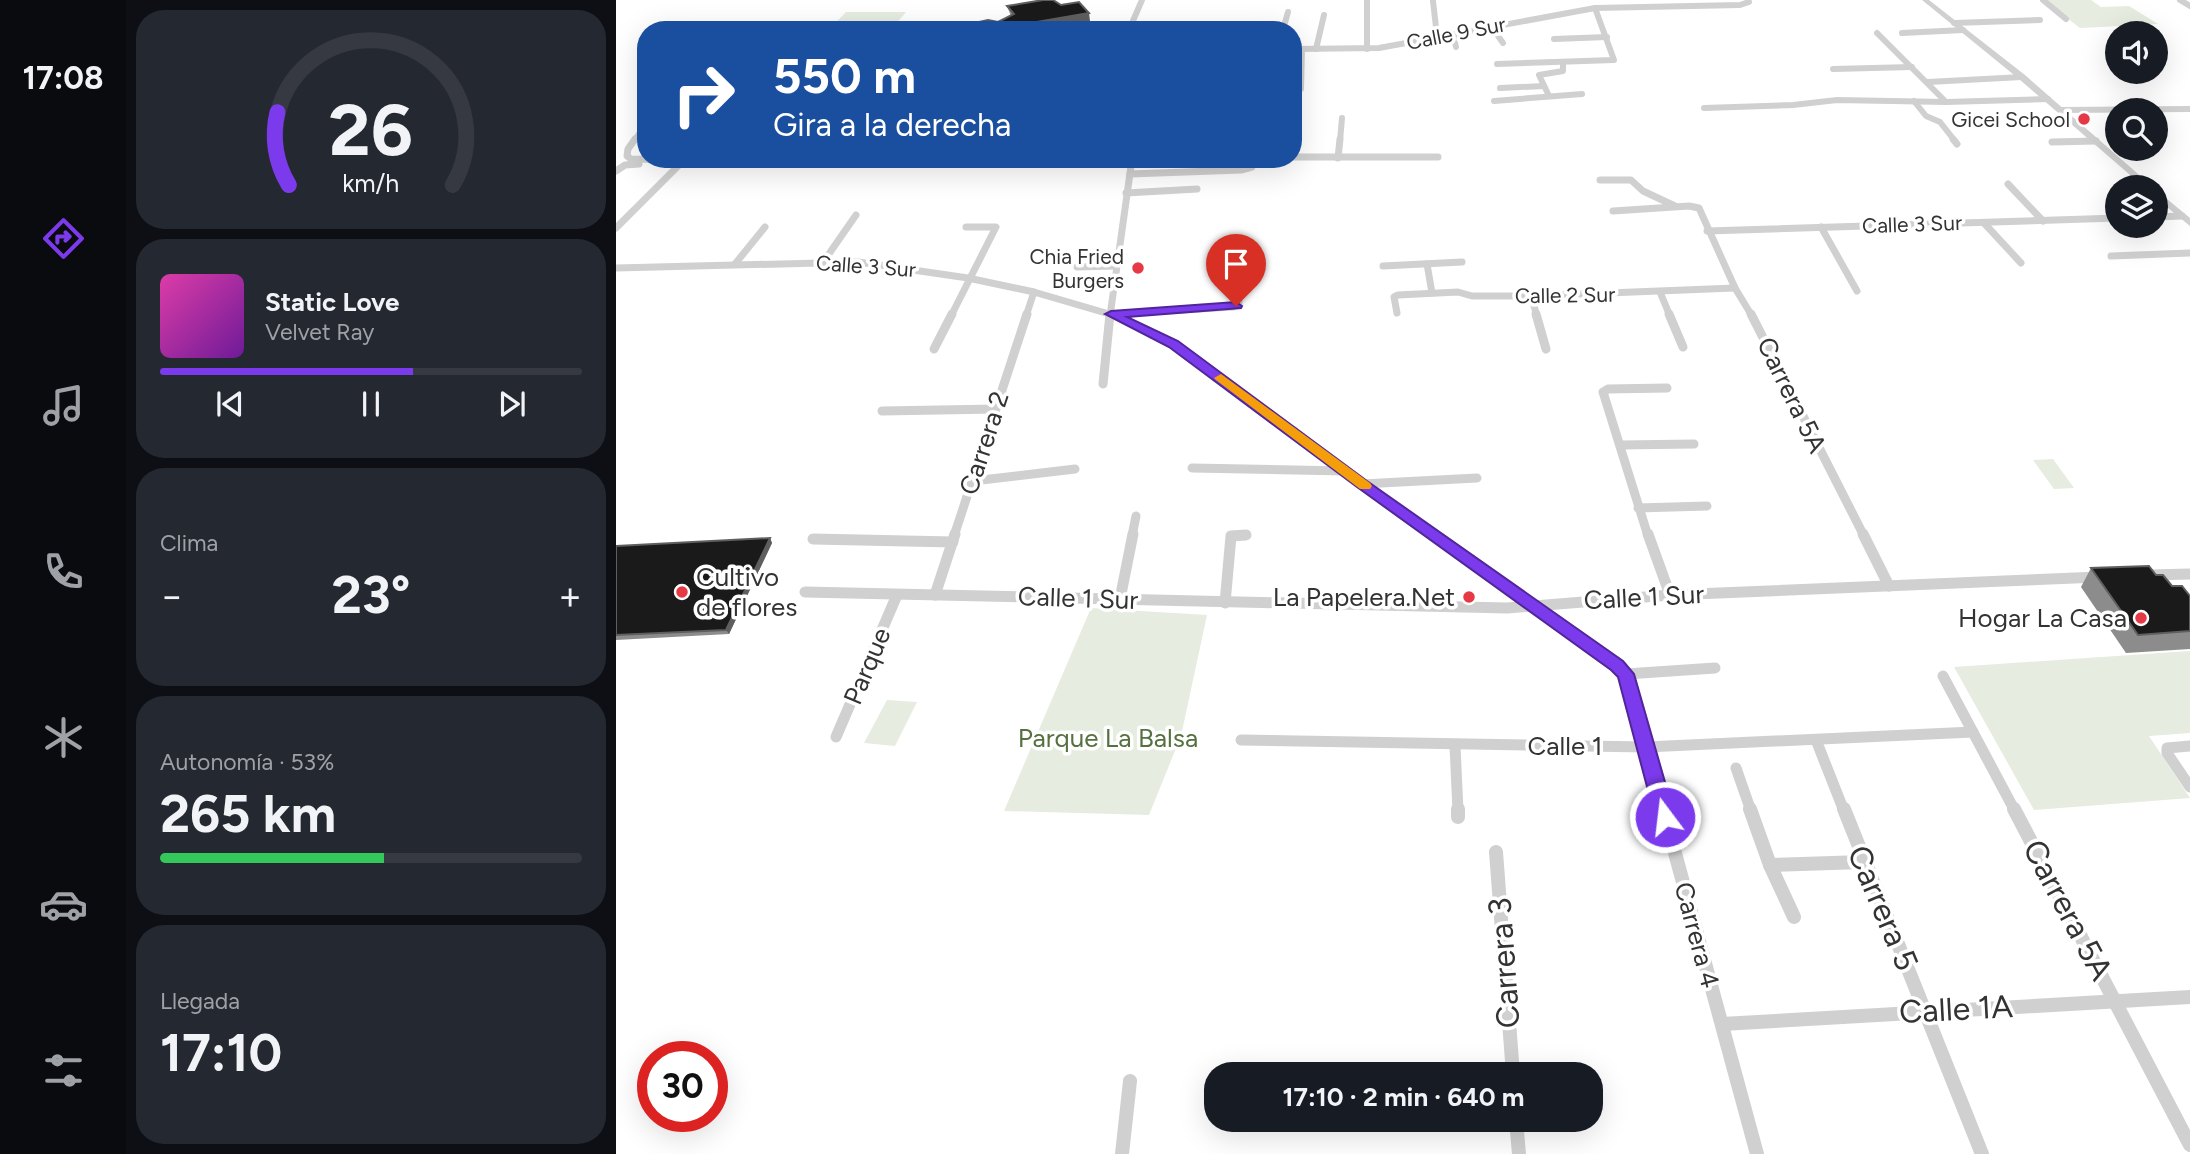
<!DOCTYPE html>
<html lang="es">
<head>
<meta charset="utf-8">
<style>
  :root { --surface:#171b24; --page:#242831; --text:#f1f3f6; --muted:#9ea1a6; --line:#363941; --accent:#7c3aed }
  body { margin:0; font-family:Figtree,sans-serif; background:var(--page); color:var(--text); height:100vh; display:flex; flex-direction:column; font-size:26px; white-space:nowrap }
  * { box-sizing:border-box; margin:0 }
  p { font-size:23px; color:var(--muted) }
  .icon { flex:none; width:38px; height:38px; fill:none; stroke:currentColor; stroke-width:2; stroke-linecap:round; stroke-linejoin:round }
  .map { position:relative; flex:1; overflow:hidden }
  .sheet { display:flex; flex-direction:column; gap:10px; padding:10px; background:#0d0f14; width:490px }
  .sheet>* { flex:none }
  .guide { position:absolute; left:21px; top:21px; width:665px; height:147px; border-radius:28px; box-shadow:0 7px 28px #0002; background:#1a4fa0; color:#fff; overflow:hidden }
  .fabs { position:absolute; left:1489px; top:21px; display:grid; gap:14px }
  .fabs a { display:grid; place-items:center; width:63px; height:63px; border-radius:50%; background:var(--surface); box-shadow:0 7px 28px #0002; font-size:35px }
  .speed { position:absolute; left:21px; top:1041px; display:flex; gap:14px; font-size:35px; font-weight:700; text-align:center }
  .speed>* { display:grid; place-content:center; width:91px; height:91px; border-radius:50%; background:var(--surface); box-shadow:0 7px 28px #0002; line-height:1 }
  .speed .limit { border:10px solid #d22; background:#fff; color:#111 }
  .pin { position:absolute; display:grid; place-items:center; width:60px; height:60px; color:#fff; margin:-72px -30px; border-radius:50% 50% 50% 0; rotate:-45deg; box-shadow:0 0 7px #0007 }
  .pin .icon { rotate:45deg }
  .me { position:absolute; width:77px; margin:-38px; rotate:345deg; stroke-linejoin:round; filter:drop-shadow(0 0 5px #0008) }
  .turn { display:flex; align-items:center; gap:24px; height:147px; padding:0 21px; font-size:32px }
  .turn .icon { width:91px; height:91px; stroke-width:2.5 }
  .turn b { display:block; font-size:49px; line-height:60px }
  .big { font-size:52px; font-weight:700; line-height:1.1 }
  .sheet .tile { flex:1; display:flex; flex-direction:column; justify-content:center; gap:10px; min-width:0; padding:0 24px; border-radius:28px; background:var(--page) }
  .sheet .dial { align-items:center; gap:0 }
  .dial svg { height:182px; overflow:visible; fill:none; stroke:var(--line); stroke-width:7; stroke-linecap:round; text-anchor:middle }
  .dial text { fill:var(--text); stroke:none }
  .song { display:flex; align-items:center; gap:21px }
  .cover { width:84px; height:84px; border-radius:10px; background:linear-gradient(135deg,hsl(320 70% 55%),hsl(280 70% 35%)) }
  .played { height:7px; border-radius:4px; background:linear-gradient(90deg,var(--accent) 60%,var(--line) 60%) }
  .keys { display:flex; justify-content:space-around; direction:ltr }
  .heat { display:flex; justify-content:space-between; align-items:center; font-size:38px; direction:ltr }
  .charge { height:10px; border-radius:5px; background:linear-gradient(90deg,#34c759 53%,var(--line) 0) }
  .trip { position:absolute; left:588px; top:1062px; width:399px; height:70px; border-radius:28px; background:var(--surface); box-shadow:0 7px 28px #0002; font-weight:700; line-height:70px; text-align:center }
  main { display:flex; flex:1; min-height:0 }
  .tabs { display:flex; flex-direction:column; width:126px; justify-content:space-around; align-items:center; background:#090b0e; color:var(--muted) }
  .tabs .icon { width:49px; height:49px }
  .tabs .active { color:var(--accent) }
  .tabs b { font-size:32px; color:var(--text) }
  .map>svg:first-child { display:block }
</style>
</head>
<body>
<main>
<nav class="tabs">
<b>17:08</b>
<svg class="icon active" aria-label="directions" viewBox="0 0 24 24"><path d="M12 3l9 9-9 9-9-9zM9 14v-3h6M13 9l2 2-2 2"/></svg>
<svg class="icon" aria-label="music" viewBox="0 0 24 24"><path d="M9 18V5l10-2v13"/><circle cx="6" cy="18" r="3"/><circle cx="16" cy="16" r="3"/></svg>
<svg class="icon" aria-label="phone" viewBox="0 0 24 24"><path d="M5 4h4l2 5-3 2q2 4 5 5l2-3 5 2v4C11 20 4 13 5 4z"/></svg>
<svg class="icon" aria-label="climate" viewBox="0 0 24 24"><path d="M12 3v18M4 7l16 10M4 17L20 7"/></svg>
<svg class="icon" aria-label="car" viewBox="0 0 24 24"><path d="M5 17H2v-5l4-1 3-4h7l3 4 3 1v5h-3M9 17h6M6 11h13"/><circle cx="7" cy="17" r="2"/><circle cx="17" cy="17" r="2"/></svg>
<svg class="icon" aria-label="filters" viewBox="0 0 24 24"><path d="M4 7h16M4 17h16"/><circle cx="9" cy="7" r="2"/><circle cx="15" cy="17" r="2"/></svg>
</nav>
<section class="sheet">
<div class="tile dial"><svg viewBox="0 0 100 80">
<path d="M14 69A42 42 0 1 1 86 69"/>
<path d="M14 69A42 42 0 0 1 9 37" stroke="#7c3aed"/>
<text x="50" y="56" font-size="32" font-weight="700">26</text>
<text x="50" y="72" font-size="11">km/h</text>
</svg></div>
<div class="tile">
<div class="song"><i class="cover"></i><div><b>Static Love</b><p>Velvet Ray</p></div></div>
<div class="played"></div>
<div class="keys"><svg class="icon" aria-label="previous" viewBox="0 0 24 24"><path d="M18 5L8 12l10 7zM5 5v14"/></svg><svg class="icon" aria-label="pause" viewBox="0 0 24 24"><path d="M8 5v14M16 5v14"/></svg><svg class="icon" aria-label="next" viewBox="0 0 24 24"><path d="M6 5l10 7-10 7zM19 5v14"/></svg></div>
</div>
<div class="tile"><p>Clima</p>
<div class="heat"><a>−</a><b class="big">23°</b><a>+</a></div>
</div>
<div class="tile"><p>Autonomía · 53%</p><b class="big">265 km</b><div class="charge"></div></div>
<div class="tile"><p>Llegada</p><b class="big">17:10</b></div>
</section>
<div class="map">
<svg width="1574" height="1154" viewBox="0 0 1574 1154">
  <rect width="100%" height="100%" fill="#fff"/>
  <g fill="#e6ecdf">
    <polygon points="1428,0 1475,0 1485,7 1513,6 1542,24 1464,28"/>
    <polygon points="230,12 290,12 275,30 213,30"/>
    <polygon points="1437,459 1458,488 1438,489 1417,460"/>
    <polygon points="475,608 591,615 565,736 533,815 388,811"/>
    <polygon points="1574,651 1574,733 1533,736 1574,798 1418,810 1338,667"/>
    <polygon points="271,700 301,702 279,746 248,743"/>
  </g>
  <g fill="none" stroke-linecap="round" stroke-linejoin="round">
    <g stroke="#d0d0d0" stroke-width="6">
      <polyline points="1427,0 1450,19"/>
      <polyline points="1564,0 1574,6"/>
      <polyline points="751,1 751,49"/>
      <polyline points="817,1 821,36"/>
      <polyline points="1338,23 1424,20"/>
      <polyline points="875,26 887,43"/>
      <polyline points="513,30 526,0"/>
      <polyline points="667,30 672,12"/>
      <polyline points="1261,33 1330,102"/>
      <polyline points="1286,33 1347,30"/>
      <polyline points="837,34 840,47"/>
      <polyline points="938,39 991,37"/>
      <polyline points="677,49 763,48 979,8 1124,5 1133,2 1132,0"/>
      <polyline points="700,49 708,15"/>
      <polyline points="881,64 998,60 979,8"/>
      <polyline points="1217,69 1296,67"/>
      <polyline points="1312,82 1406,77"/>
      <polyline points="884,88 928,86"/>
      <polyline points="685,89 686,49"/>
      <polyline points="933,96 923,75 947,71 947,62"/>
      <polyline points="878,101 966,94"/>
      <polyline points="1298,101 1310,116 1324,122 1339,141"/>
      <polyline points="1088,108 1177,105 1221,100 1330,102 1432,99"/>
      <polyline points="1444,110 1574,109"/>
      <polyline points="18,141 30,124"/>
      <polyline points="724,141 726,118"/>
    </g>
    <g stroke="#d0d0d0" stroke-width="7">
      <polyline points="19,139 12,149 11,156 15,159 68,160"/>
      <polyline points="1337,139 1341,144"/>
      <polyline points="1436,142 1480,141"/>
      <polyline points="677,157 822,157"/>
      <polyline points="722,158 724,139"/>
      <polyline points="0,171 9,165 23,164"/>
      <polyline points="514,174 625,170 636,167 639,159"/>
      <polyline points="984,180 1015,180 1027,191 1059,206"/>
      <polyline points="1392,184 1427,221"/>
      <polyline points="510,193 581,189"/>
      <polyline points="997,211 1073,206 1083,208 1119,288 1136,316"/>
      <polyline points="1540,217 1566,216"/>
      <polyline points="1368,223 1405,263"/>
      <polyline points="1205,227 1241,291"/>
      <polyline points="0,228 69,159"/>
      <polyline points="1091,231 1502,218"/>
      <polyline points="1495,256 1574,253"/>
      <polyline points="208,261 240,215"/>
      <polyline points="119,264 149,227"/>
      <polyline points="811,264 816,293"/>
      <polyline points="767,266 846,262"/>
      <polyline points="461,267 499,266"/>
      <polyline points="0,268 242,262 352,278 418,292 500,316"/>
      <polyline points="1044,292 1054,316"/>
      <polyline points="915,296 921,316"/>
      <polyline points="781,313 778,297 782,295 842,292 856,296 915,296 1119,288"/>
      <polyline points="498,314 617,307 623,303 623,266"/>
      <polyline points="335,316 380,227 350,227"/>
      <polyline points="410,316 418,292"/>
      <polyline points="494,316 516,159"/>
    </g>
    <g stroke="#d0d0d0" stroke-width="9">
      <polyline points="496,314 558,344 818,536"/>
      <polyline points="920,314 930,349"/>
      <polyline points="1053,314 1067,347"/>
      <polyline points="1135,314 1248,536"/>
      <polyline points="318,349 336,314"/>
      <polyline points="487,384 494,314"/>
      <polyline points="266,411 380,409"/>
      <polyline points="1005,445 1078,444"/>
      <polyline points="576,468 729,471"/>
      <polyline points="357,481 459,469"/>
      <polyline points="746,484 861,478"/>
      <polyline points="1022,508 1091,506"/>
      <polyline points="338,536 411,314"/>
      <polyline points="516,536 520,516"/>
      <polyline points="619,536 630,535"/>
      <polyline points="1032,536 987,392 992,389 1051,388"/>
    </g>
    <g stroke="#d0d0d0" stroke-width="11">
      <polyline points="816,534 1010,674 1047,811"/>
      <polyline points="1032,534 1054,595"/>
      <polyline points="1247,534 1273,586"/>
      <polyline points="197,539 337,542"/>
      <polyline points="1534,575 1574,574"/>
      <polyline points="189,592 891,608 1054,595 1483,577"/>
      <polyline points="319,595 339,534"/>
      <polyline points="504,599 517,534"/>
      <polyline points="609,603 615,536 630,535"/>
      <polyline points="1010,674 1099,668"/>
      <polyline points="1327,676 1399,811"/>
      <polyline points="220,737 281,595"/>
      <polyline points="625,740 1030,747 1357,732"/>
      <polyline points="1200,740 1228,811"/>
      <polyline points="839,746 842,811"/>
      <polyline points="1574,746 1551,748 1551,753 1574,787"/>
      <polyline points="1120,768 1135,811"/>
    </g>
    <g stroke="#d0d0d0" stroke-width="14">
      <polyline points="842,809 842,817"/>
      <polyline points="1047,809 1141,1154"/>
      <polyline points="1134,809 1154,865 1178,917"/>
      <polyline points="1228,809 1366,1154"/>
      <polyline points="1398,809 1574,1145"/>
      <polyline points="880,852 897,1074"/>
      <polyline points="1154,865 1247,862"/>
      <polyline points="1106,1024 1574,997"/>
      <polyline points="900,1120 903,1154"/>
      <polyline points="506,1154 514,1081"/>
    </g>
    <g fill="#d0d0d0" fill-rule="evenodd">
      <polygon points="1306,0 1313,0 1409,75 1537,187 1528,187 1403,79"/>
      <polygon points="1540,190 1574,218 1574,226 1540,198"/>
    </g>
  </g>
  <g fill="#8c8c8c">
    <polygon points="445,5 474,21 438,27 447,30 355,30 354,24 382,22 395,16 391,6"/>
    <polygon points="154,538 156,543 113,634 0,640 0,546"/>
    <polygon points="1475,568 1540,575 1556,586 1574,596 1574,649 1510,653 1465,587"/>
  </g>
  <g fill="#5f5f5f">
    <polygon points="473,13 474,21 424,30 415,23"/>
    <polygon points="154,538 156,543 113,634 110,630"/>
  </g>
  <g fill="#1a1a1a" stroke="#5f5f5f" stroke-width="2">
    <polygon points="427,0 437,0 445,5 463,2 473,13 415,23 447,30 362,30 363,27 354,24 372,20 382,22 398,14 391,6"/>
    <polygon points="154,538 110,630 0,635 0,546"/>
    <polygon points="1533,566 1540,575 1547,575 1556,586 1566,586 1574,596 1574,631 1522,635 1475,568"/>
  </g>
  <polygon fill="#7c3aed" stroke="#51269a" stroke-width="2" points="620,302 626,306 625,308 511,317 562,341 751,481 1007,661 1018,674 1059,817 1056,823 1049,825 1042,823 1039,817 1002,677 995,670 741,487 553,347 489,314 495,311"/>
  <polygon fill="#f59e0b" points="605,374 754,483 756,486 754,489 744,489 600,380 598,378"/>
  <g fill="#e63946" stroke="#fff" stroke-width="2.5">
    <circle cx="1468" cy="119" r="7"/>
    <circle cx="522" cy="268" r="7"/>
    <circle cx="66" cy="592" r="7"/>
    <circle cx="853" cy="597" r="7"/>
    <circle cx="1525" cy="618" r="7"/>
  </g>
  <g text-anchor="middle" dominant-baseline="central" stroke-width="7" stroke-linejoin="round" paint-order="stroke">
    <g font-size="21" fill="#333" stroke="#fff">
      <text transform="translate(840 33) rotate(-11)">Calle 9 Sur</text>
      <text transform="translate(1296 224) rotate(-2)">Calle 3 Sur</text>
      <text transform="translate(250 266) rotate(4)">Calle 3 Sur</text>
      <text transform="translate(949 295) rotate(-1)">Calle 2 Sur</text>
    </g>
    <g font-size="21" fill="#333" stroke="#fff" text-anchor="end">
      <text x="1454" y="119">Gicei School</text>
      <text x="508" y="256">Chia Fried<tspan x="508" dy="24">Burgers</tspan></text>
    </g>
    <g font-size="26" fill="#333" stroke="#fff">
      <text transform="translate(1176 395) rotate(64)">Carrera 5A</text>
      <text transform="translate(368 443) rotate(-72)">Carrera 2</text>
      <text transform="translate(1028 597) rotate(-3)">Calle 1 Sur</text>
      <text transform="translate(462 598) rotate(2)">Calle 1 Sur</text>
      <text transform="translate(251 666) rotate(-67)">Parque</text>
      <text x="949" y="746">Calle 1</text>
      <text transform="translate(1081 935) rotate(75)">Carrera 4</text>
    </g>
    <g font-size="26" fill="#333" stroke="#fff" text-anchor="end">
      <text x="80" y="577" text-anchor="start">Cultivo<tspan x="80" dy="30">de flores</tspan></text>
      <text x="839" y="597">La Papelera.Net</text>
      <text x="1511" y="618">Hogar La Casa</text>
    </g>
    <g font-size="26" fill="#56703f" stroke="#fff">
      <text x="492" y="738">Parque La Balsa</text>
    </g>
    <g font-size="32" fill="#333" stroke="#fff">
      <text transform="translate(1267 908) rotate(67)">Carrera 5</text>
      <text transform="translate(1452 910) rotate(62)">Carrera 5A</text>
      <text transform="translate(888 963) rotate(-94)">Carrera 3</text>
      <text transform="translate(1340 1009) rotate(-3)">Calle 1A</text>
    </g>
  </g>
</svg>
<div class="fabs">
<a><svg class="icon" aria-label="sound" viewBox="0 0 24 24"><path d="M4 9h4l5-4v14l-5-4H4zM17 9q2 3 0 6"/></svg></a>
<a><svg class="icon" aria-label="search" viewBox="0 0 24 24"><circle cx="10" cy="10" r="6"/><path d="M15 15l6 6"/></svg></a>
<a><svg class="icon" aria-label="layers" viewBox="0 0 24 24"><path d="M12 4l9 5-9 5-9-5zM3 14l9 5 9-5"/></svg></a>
</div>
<div class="speed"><div class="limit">30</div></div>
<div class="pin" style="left:620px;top:306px;background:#d93025"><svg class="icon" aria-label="arrive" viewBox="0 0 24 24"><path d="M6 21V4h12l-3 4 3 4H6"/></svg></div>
<svg class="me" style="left:1049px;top:817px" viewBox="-20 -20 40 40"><circle r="17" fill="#7c3aed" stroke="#fff" stroke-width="3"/><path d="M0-11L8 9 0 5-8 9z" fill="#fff"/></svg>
<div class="trip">17:10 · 2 min · 640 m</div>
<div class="guide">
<div class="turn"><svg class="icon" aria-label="right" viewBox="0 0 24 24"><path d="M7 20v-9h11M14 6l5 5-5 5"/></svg><div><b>550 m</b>Gira a la derecha</div></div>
</div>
</div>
</main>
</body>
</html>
